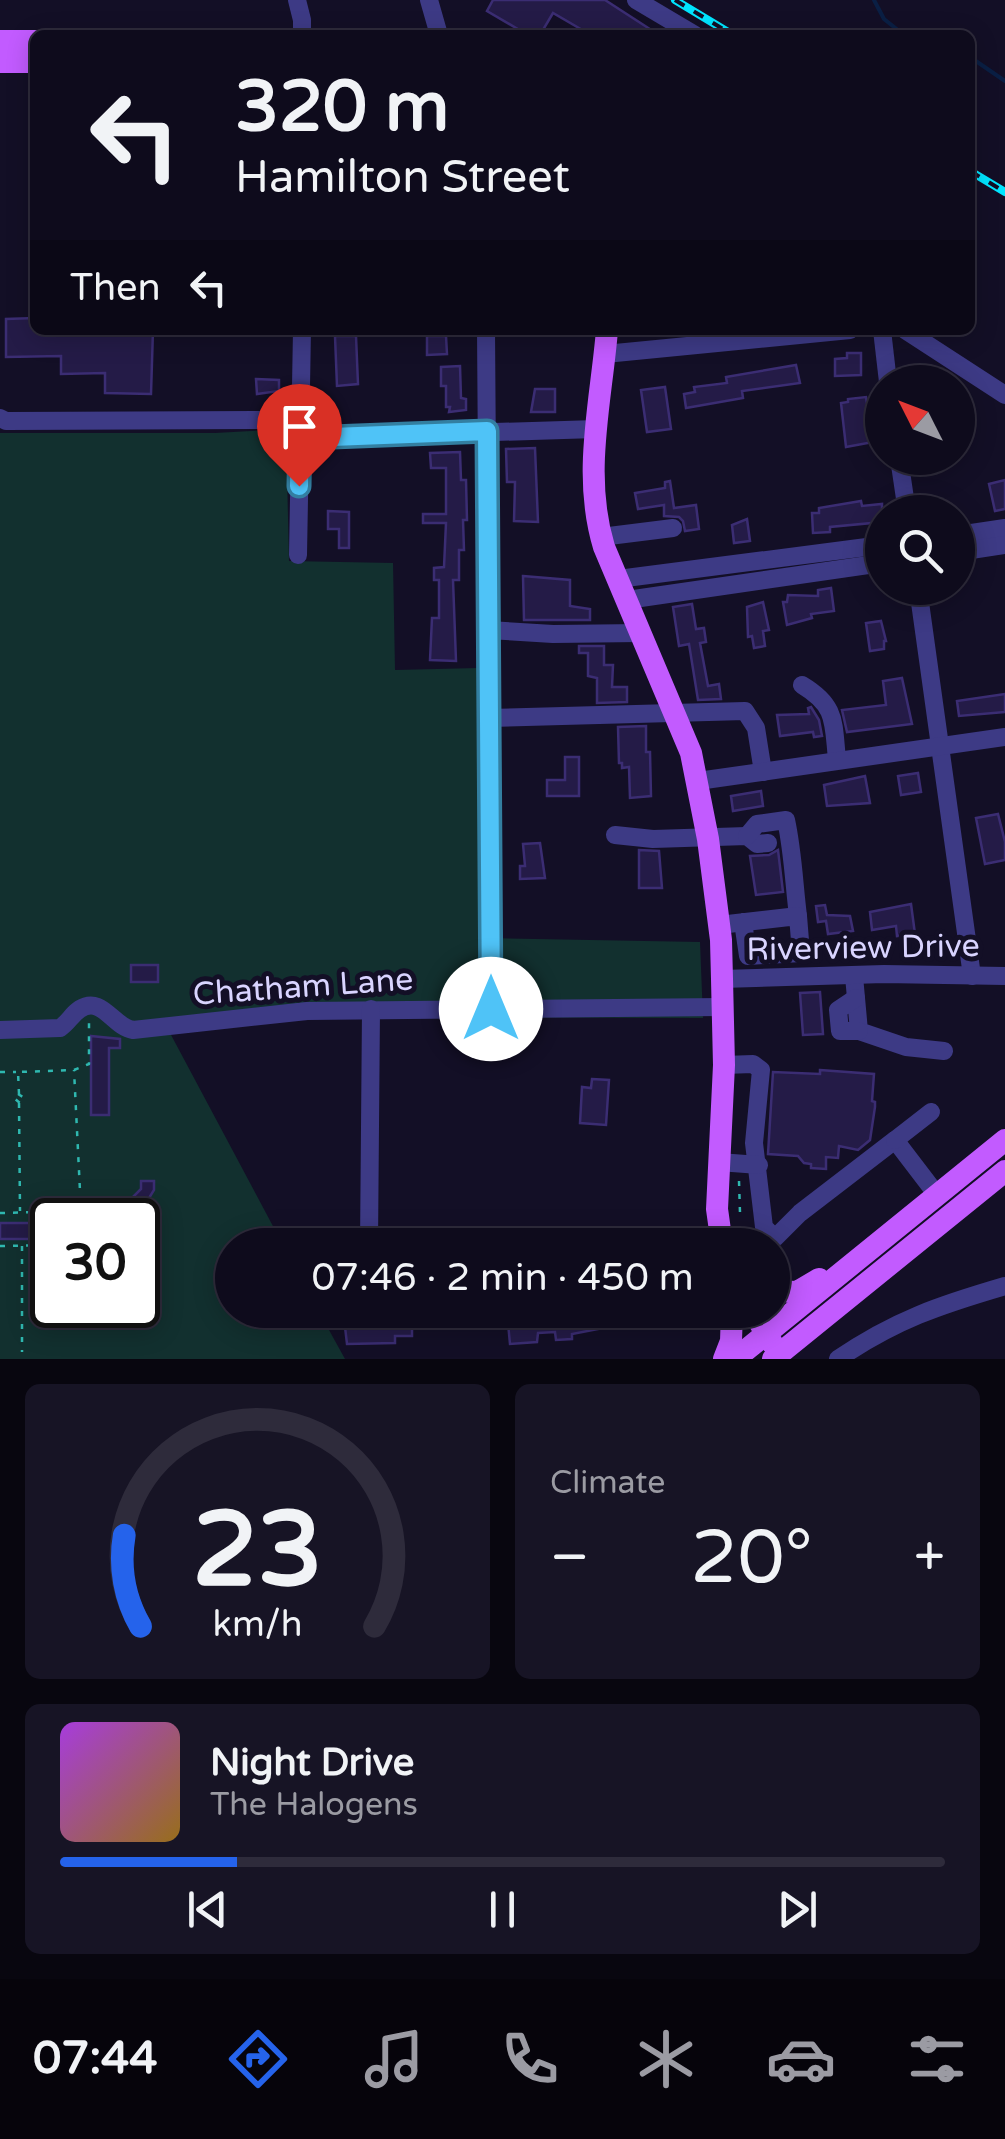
<!DOCTYPE html>
<html lang="en">
<head>
<meta charset="utf-8">
<style>
  :root { --surface:#0e0b1c; --page:#171425; --text:#f1f3f6; --muted:#9b9ba3; --line:#2e2b3b; --accent:#2563eb }
  body { margin:0; font-family:"Varela Round",sans-serif; background:var(--page); color:var(--text); height:100vh; display:flex; flex-direction:column; font-size:38px; white-space:nowrap }
  * { box-sizing:border-box; margin:0 }
  p { font-size:32px; color:var(--muted) }
  .icon { flex:none; width:55px; height:55px; fill:none; stroke:currentColor; stroke-width:2; stroke-linecap:round; stroke-linejoin:round }
  .map { position:relative; height:1359px; overflow:hidden }
  .side { display:flex; flex-direction:column; gap:25px; padding:25px; background:#08060f; flex:1 }
  .side>* { flex:none }
  .guide { position:absolute; left:30px; top:30px; width:945px; height:305px; border-radius:15px; box-shadow:0 5px 25px #0003,0 0 0 2px var(--line); background:#0e0b1c; color:var(--text); overflow:hidden }
  .needle { width:65px; rotate:312deg }
  .tools { position:absolute; left:865px; top:365px; display:grid; gap:20px }
  .tools a { display:grid; place-items:center; width:110px; height:110px; border-radius:50%; background:var(--surface); box-shadow:0 5px 25px #0003,0 0 0 2px var(--line); font-size:50px }
  .speed { position:absolute; left:30px; top:1198px; display:flex; gap:20px; font-size:50px; font-weight:700; text-align:center }
  .speed>* { display:grid; place-content:center; width:130px; height:130px; border-radius:50%; background:var(--surface); box-shadow:0 5px 25px #0003,0 0 0 2px var(--line); line-height:1 }
  .speed .limit { border:5px solid #111; border-radius:15px; background:#fff; color:#111 }
  .pin { position:absolute; display:grid; place-items:center; width:85px; height:85px; color:#fff; margin:-102px -42px; border-radius:50% 50% 50% 0; rotate:-45deg; box-shadow:0 0 10px #0007 }
  .pin .icon { rotate:45deg }
  .me { position:absolute; width:110px; margin:-55px; rotate:0deg; stroke-linejoin:round; filter:drop-shadow(0 0 8px #0008) }
  .turn { display:flex; align-items:center; gap:35px; height:210px; padding:0 40px; font-size:45px }
  .turn .icon { width:130px; height:130px; stroke-width:2.5 }
  .turn b { display:block; font-size:70px; line-height:85px }
  .then { display:flex; align-items:center; height:95px; padding:0 40px; background:#0003; gap:20px; font-size:38px }
  .big { font-size:75px; font-weight:600; line-height:1.1 }
  .side .widget { flex:1; display:flex; flex-direction:column; justify-content:center; gap:15px; min-width:0; padding:0 35px; border-radius:15px; background:var(--page) }
  .side .dial { align-items:center; gap:0 }
  .dial svg { height:260px; overflow:visible; fill:none; stroke:var(--line); stroke-width:7; stroke-linecap:round; text-anchor:middle }
  .dial text { fill:var(--text); stroke:none }
  .song { display:flex; align-items:center; gap:30px }
  .cover { width:120px; height:120px; border-radius:15px; background:linear-gradient(135deg,hsl(280 70% 55%),hsl(40 70% 35%)) }
  .played { height:10px; border-radius:5px; background:linear-gradient(90deg,var(--accent) 20%,var(--line) 20%) }
  .keys { display:flex; justify-content:space-around; direction:ltr }
  .heat { display:flex; justify-content:space-between; align-items:center; font-size:55px; direction:ltr }
  .side .tiles { flex:1; display:grid; gap:25px; grid-template-columns:1fr 1fr }
  .widget:last-child { grid-column:span 2 }
  .trip { position:absolute; left:215px; top:1228px; width:575px; height:100px; border-radius:50px; background:var(--surface); box-shadow:0 5px 25px #0003,0 0 0 2px var(--line); font-weight:600; line-height:100px; text-align:center }
  .dock { display:flex; height:160px; justify-content:space-around; align-items:center; background:#06040b; color:var(--muted) }
  .dock .icon { width:70px; height:70px }
  .dock .active { color:var(--accent) }
  .dock b { font-size:45px; color:var(--text) }
  .map>svg:first-child { display:block }
</style>
</head>
<body>
<div class="map">
<svg width="1005" height="1359" viewBox="0 0 1005 1359">
  <rect width="100%" height="100%" fill="#130f26"/>
  <path fill="#12302f" fill-rule="evenodd" d="M286,429L289,561L393,563L395,670L478,668L483,938L700,942L703,1018L311,1017L170,1033L283,1245H232V1310H318L345,1359H0V433H215ZM52,1220H138V1305H52Z"/>
  <g fill="none" stroke-linecap="round" stroke-linejoin="round">
    <g stroke="#0a1f44" stroke-width="4">
      <polyline points="874,0 884,19 904,35"/>
      <polyline points="970,57 1005,81"/>
    </g>
  </g>
  <g fill="#241b47" stroke="#3b2d73" stroke-width="2.5">
    <polygon points="493,0 605,0 659,35 591,35 553,13 540,35 528,35 487,11"/>
    <polygon points="35,318 35,330 153,330 151,394 105,393 105,373 61,374 61,356 6,357 6,319"/>
    <polygon points="335,336 356,336 358,384 337,386"/>
    <polygon points="427,336 446,336 447,354 427,355"/>
    <polygon points="847,353 861,353 861,375 835,376 835,359 847,358"/>
    <polygon points="796,365 800,383 742,391 743,398 686,408 684,394 695,392 694,387 727,383 726,377"/>
    <polygon points="460,366 461,398 466,399 466,410 449,412 450,407 446,407 446,386 441,386 441,367"/>
    <polygon points="937,369 940,382 900,382 900,378"/>
    <polygon points="256,379 279,380 279,391 257,394"/>
    <polygon points="665,387 671,429 647,432 641,390"/>
    <polygon points="535,389 555,389 555,412 531,412"/>
    <polygon points="866,397 873,442 846,447 841,403 848,402 848,399"/>
    <polygon points="535,448 538,522 514,521 515,482 507,482 506,449"/>
    <polygon points="460,452 461,480 466,480 467,520 463,520 464,550 459,550 459,580 453,580 456,661 430,660 432,618 439,618 439,580 434,580 434,568 444,567 446,523 423,523 423,514 446,514 446,468 431,468 430,453"/>
    <polygon points="1005,480 1005,509 995,511 989,484"/>
    <polygon points="670,481 674,508 696,505 699,529 685,531 683,521 679,517 664,516 664,505 638,509 635,493 665,488 665,482"/>
    <polygon points="861,501 862,506 882,504 882,522 830,527 830,532 813,533 812,513 819,513 819,508"/>
    <polygon points="328,511 349,512 349,548 339,548 339,529 328,529"/>
    <polygon points="747,519 750,541 734,543 732,525"/>
    <polygon points="523,576 570,580 570,606 590,609 590,620 524,620"/>
    <polygon points="831,588 834,611 811,614 812,618 787,625 783,602 787,602 788,595 818,596 818,590"/>
    <polygon points="763,602 769,630 763,631 765,646 754,648 752,636 748,637 747,607"/>
    <polygon points="692,604 696,629 704,628 706,642 700,643 708,686 719,684 721,699 698,700 689,644 679,646 673,607"/>
    <polygon points="881,621 886,641 884,641 884,649 870,651 866,623"/>
    <polygon points="579,646 604,646 604,665 613,665 612,687 627,687 627,702 597,703 597,678 588,676 588,653 579,653"/>
    <polygon points="902,678 912,724 847,732 842,710 886,705 883,681"/>
    <polygon points="1005,694 1005,712 959,716 957,701"/>
    <polygon points="811,707 819,720 822,736 814,737 813,732 780,736 777,715 809,714 808,708"/>
    <polygon points="646,726 646,752 650,752 651,796 630,798 629,767 622,768 622,763 619,763 618,727"/>
    <polygon points="565,757 579,757 579,796 547,796 547,780 565,780"/>
    <polygon points="918,773 921,792 901,795 898,776"/>
    <polygon points="865,776 870,803 827,806 824,785"/>
    <polygon points="761,791 763,806 733,811 731,796"/>
    <polygon points="998,814 1005,842 1005,860 985,864 976,818"/>
    <polygon points="540,843 545,878 520,879 520,866 525,866 523,844"/>
    <polygon points="639,850 659,851 662,888 639,888"/>
    <polygon points="778,850 783,892 756,895 750,856 769,855"/>
    <polygon points="911,904 915,934 897,936 896,926 872,930 870,912"/>
    <polygon points="825,905 827,915 850,916 853,931 828,934 826,921 818,922 816,906"/>
    <rect x="131" y="965" width="27" height="17"/>
    <polygon points="820,992 823,1034 803,1035 800,993"/>
    <polygon points="91,1036 120,1039 120,1048 109,1048 109,1115 91,1115"/>
    <polygon points="820,1070 874,1074 872,1101 875,1102 875,1107 870,1140 858,1150 839,1146 838,1158 826,1157 826,1169 811,1168 811,1164 804,1163 798,1156 768,1154 773,1072 820,1074"/>
    <polygon points="592,1079 609,1080 606,1125 580,1123 582,1087 591,1088"/>
    <polygon points="141,1181 154,1181 154,1190 146,1203 131,1213 131,1220 93,1220 92,1201 132,1198 141,1189"/>
    <rect x="0" y="1223" width="52" height="16"/>
    <polygon points="343,1310 356,1310 359,1321 368,1326 380,1320 394,1320 394,1316 412,1316 412,1336 395,1336 395,1343 347,1344"/>
    <polygon points="570,1312 570,1316 590,1314 591,1319 597,1318 598,1329 572,1334 572,1339 556,1340 555,1332 538,1333 537,1342 510,1344 508,1323 554,1323 553,1313"/>
  </g>
  <g fill="none" stroke-linecap="round" stroke-linejoin="round">
    <g stroke="#2fb8b0" stroke-width="2.5" stroke-dasharray="5 8" stroke-linecap="butt">
      <polyline points="0,1072 16,1072"/>
      <polygon points="18,1094 23,1097 20,1103 15,1099"/>
      <polyline points="19,1094 18,1072 74,1070 89,1064 89,1022"/>
      <polyline points="19,1103 20,1211"/>
      <polyline points="739,1181 740,1213"/>
      <polyline points="0,1213 81,1211 74,1070"/>
      <polyline points="0,1246 52,1245"/>
      <polyline points="22,1246 22,1352"/>
      <polyline points="703,1327 716,1328"/>
    </g>
    <g stroke="#3d3a85" stroke-width="18">
      <polyline points="297,0 302,20 302,35"/>
      <polyline points="429,0 439,35"/>
      <polyline points="636,0 695,35"/>
      <polyline points="486,330 491,1009"/>
      <polyline points="882,330 888,382"/>
      <polyline points="905,330 1005,395"/>
      <polyline points="605,354 850,330"/>
      <polyline points="0,418 6,421 266,420 332,437 596,429"/>
      <polyline points="899,458 907,512"/>
      <polyline points="958,535 1005,528"/>
      <polyline points="601,537 673,528"/>
      <polyline points="958,552 1005,545"/>
      <polyline points="298,555 302,330"/>
      <polyline points="618,579 882,545"/>
      <polyline points="918,588 972,976"/>
      <polyline points="627,600 882,563"/>
      <polyline points="488,630 553,634 641,633"/>
      <path d="M802,685C837,706 833,722 837,759"/>
      <polyline points="488,718 745,711 756,728 763,772"/>
      <polyline points="698,781 1005,737"/>
      <polyline points="615,835 653,839 747,836 757,844 768,843"/>
      <path d="M747,836L757,824L786,820C793,852 794,884 798,916"/>
      <polyline points="719,925 798,916 801,953 748,956 743,922"/>
      <polyline points="854,976 859,1031 906,1047 944,1051"/>
      <polyline points="722,979 884,974 1005,976"/>
      <polyline points="856,998 838,1010 840,1031 859,1031"/>
      <path d="M0,1030L60,1028C68,1023 72,1014 80,1009C102,995 113,1027 133,1030L307,1011L722,1007"/>
      <polyline points="724,1065 753,1064 761,1070 754,1143 764,1227 775,1238 800,1213 895,1140 937,1195"/>
      <polyline points="895,1140 931,1112"/>
      <polyline points="719,1162 759,1165"/>
      <polyline points="369,1245 371,1009"/>
      <polyline points="369,1310 369,1314"/>
      <path d="M838,1359C895,1320 940,1305 1005,1286"/>
    </g>
    <g stroke="#c25bff" stroke-width="22">
      <polyline points="0,41 35,41"/>
      <polyline points="0,62 35,62"/>
      <path d="M607,330C601,403 582,475 604,547L691,753L708,839L721,940L722,979L724,1065L717,1209L722,1245"/>
      <polyline points="772,1291 797,1292 819,1279"/>
      <polyline points="752,1310 772,1343"/>
      <polyline points="724,1359 731,1341 732,1310"/>
      <polyline points="735,1359 1005,1140"/>
      <polyline points="773,1359 1005,1171"/>
    </g>
    <g stroke="#00e5ff" stroke-width="8">
      <g id="rail">
        <polyline points="675,0 733,35"/>
        <polyline points="970,171 1005,192"/>
      </g>
    </g>
    <use href="#rail" stroke="#130f26" stroke-width="4" stroke-dasharray="11" stroke-linecap="butt"/>
  </g>
  <g fill="none" stroke-linecap="round" stroke-linejoin="round">
    <g stroke="#337fa1" stroke-width="25">
      <polyline id="route" points="299,486 300,429 332,437 487,431 491,1009"/>
    </g>
    <use href="#route" stroke="#4fc3f7" stroke-width="18"/>
  </g>
  <g text-anchor="middle" dominant-baseline="central" stroke-width="10" stroke-linejoin="round" paint-order="stroke">
    <g font-size="32" fill="#d9d4ff" stroke="#130f26">
      <text transform="translate(863 948) rotate(-1)">Riverview Drive</text>
      <text transform="translate(303 987) rotate(-4)">Chatham Lane</text>
    </g>
  </g>
</svg>
<div class="tools">
<a><svg class="needle" viewBox="-14 -14 28 28"><path d="M0-13l5 13h-10z" fill="#e53935"/><path d="M0 13l5-13h-10z" fill="#9b9ba3"/></svg></a>
<a><svg class="icon" aria-label="search" viewBox="0 0 24 24"><circle cx="10" cy="10" r="6"/><path d="M15 15l6 6"/></svg></a>
</div>
<div class="speed"><div class="limit">30</div></div>
<div class="pin" style="left:299px;top:486px;background:#d93025"><svg class="icon" aria-label="arrive" viewBox="0 0 24 24"><path d="M6 21V4h12l-3 4 3 4H6"/></svg></div>
<svg class="me" style="left:491px;top:1009px" viewBox="-20 -20 40 40"><circle r="19" fill="#fff"/><path d="M0-13L10 11 0 6-10 11z" fill="#4fc3f7"/></svg>
<div class="trip">07:46 · 2 min · 450 m</div>
<div class="guide">
<div class="turn"><svg class="icon" aria-label="left" viewBox="0 0 24 24"><path d="M17 20v-9H6M10 6l-5 5 5 5"/></svg><div><b>320 m</b>Hamilton Street</div></div>
<div class="then">Then<svg class="icon" aria-label="left" viewBox="0 0 24 24"><path d="M17 20v-9H6M10 6l-5 5 5 5"/></svg></div>
</div>
</div>
<section class="side">
<div class="tiles">
<div class="widget dial"><svg viewBox="0 0 100 80">
<path d="M14 69A42 42 0 1 1 86 69"/>
<path d="M14 69A42 42 0 0 1 9 41" stroke="#2563eb"/>
<text x="50" y="56" font-size="32" font-weight="700">23</text>
<text x="50" y="72" font-size="11">km/h</text>
</svg></div>
<div class="widget"><p>Climate</p>
<div class="heat"><a>−</a><b class="big">20°</b><a>+</a></div>
</div>
<div class="widget">
<div class="song"><i class="cover"></i><div><b>Night Drive</b><p>The Halogens</p></div></div>
<div class="played"></div>
<div class="keys"><svg class="icon" aria-label="previous" viewBox="0 0 24 24"><path d="M18 5L8 12l10 7zM5 5v14"/></svg><svg class="icon" aria-label="pause" viewBox="0 0 24 24"><path d="M8 5v14M16 5v14"/></svg><svg class="icon" aria-label="next" viewBox="0 0 24 24"><path d="M6 5l10 7-10 7zM19 5v14"/></svg></div>
</div>
</div>
</section>
<nav class="dock">
<b>07:44</b>
<svg class="icon active" aria-label="directions" viewBox="0 0 24 24"><path d="M12 3l9 9-9 9-9-9zM9 14v-3h6M13 9l2 2-2 2"/></svg>
<svg class="icon" aria-label="music" viewBox="0 0 24 24"><path d="M9 18V5l10-2v13"/><circle cx="6" cy="18" r="3"/><circle cx="16" cy="16" r="3"/></svg>
<svg class="icon" aria-label="phone" viewBox="0 0 24 24"><path d="M5 4h4l2 5-3 2q2 4 5 5l2-3 5 2v4C11 20 4 13 5 4z"/></svg>
<svg class="icon" aria-label="climate" viewBox="0 0 24 24"><path d="M12 3v18M4 7l16 10M4 17L20 7"/></svg>
<svg class="icon" aria-label="car" viewBox="0 0 24 24"><path d="M5 17H2v-5l4-1 3-4h7l3 4 3 1v5h-3M9 17h6M6 11h13"/><circle cx="7" cy="17" r="2"/><circle cx="17" cy="17" r="2"/></svg>
<svg class="icon" aria-label="filters" viewBox="0 0 24 24"><path d="M4 7h16M4 17h16"/><circle cx="9" cy="7" r="2"/><circle cx="15" cy="17" r="2"/></svg>
</nav>
</body>
</html>
